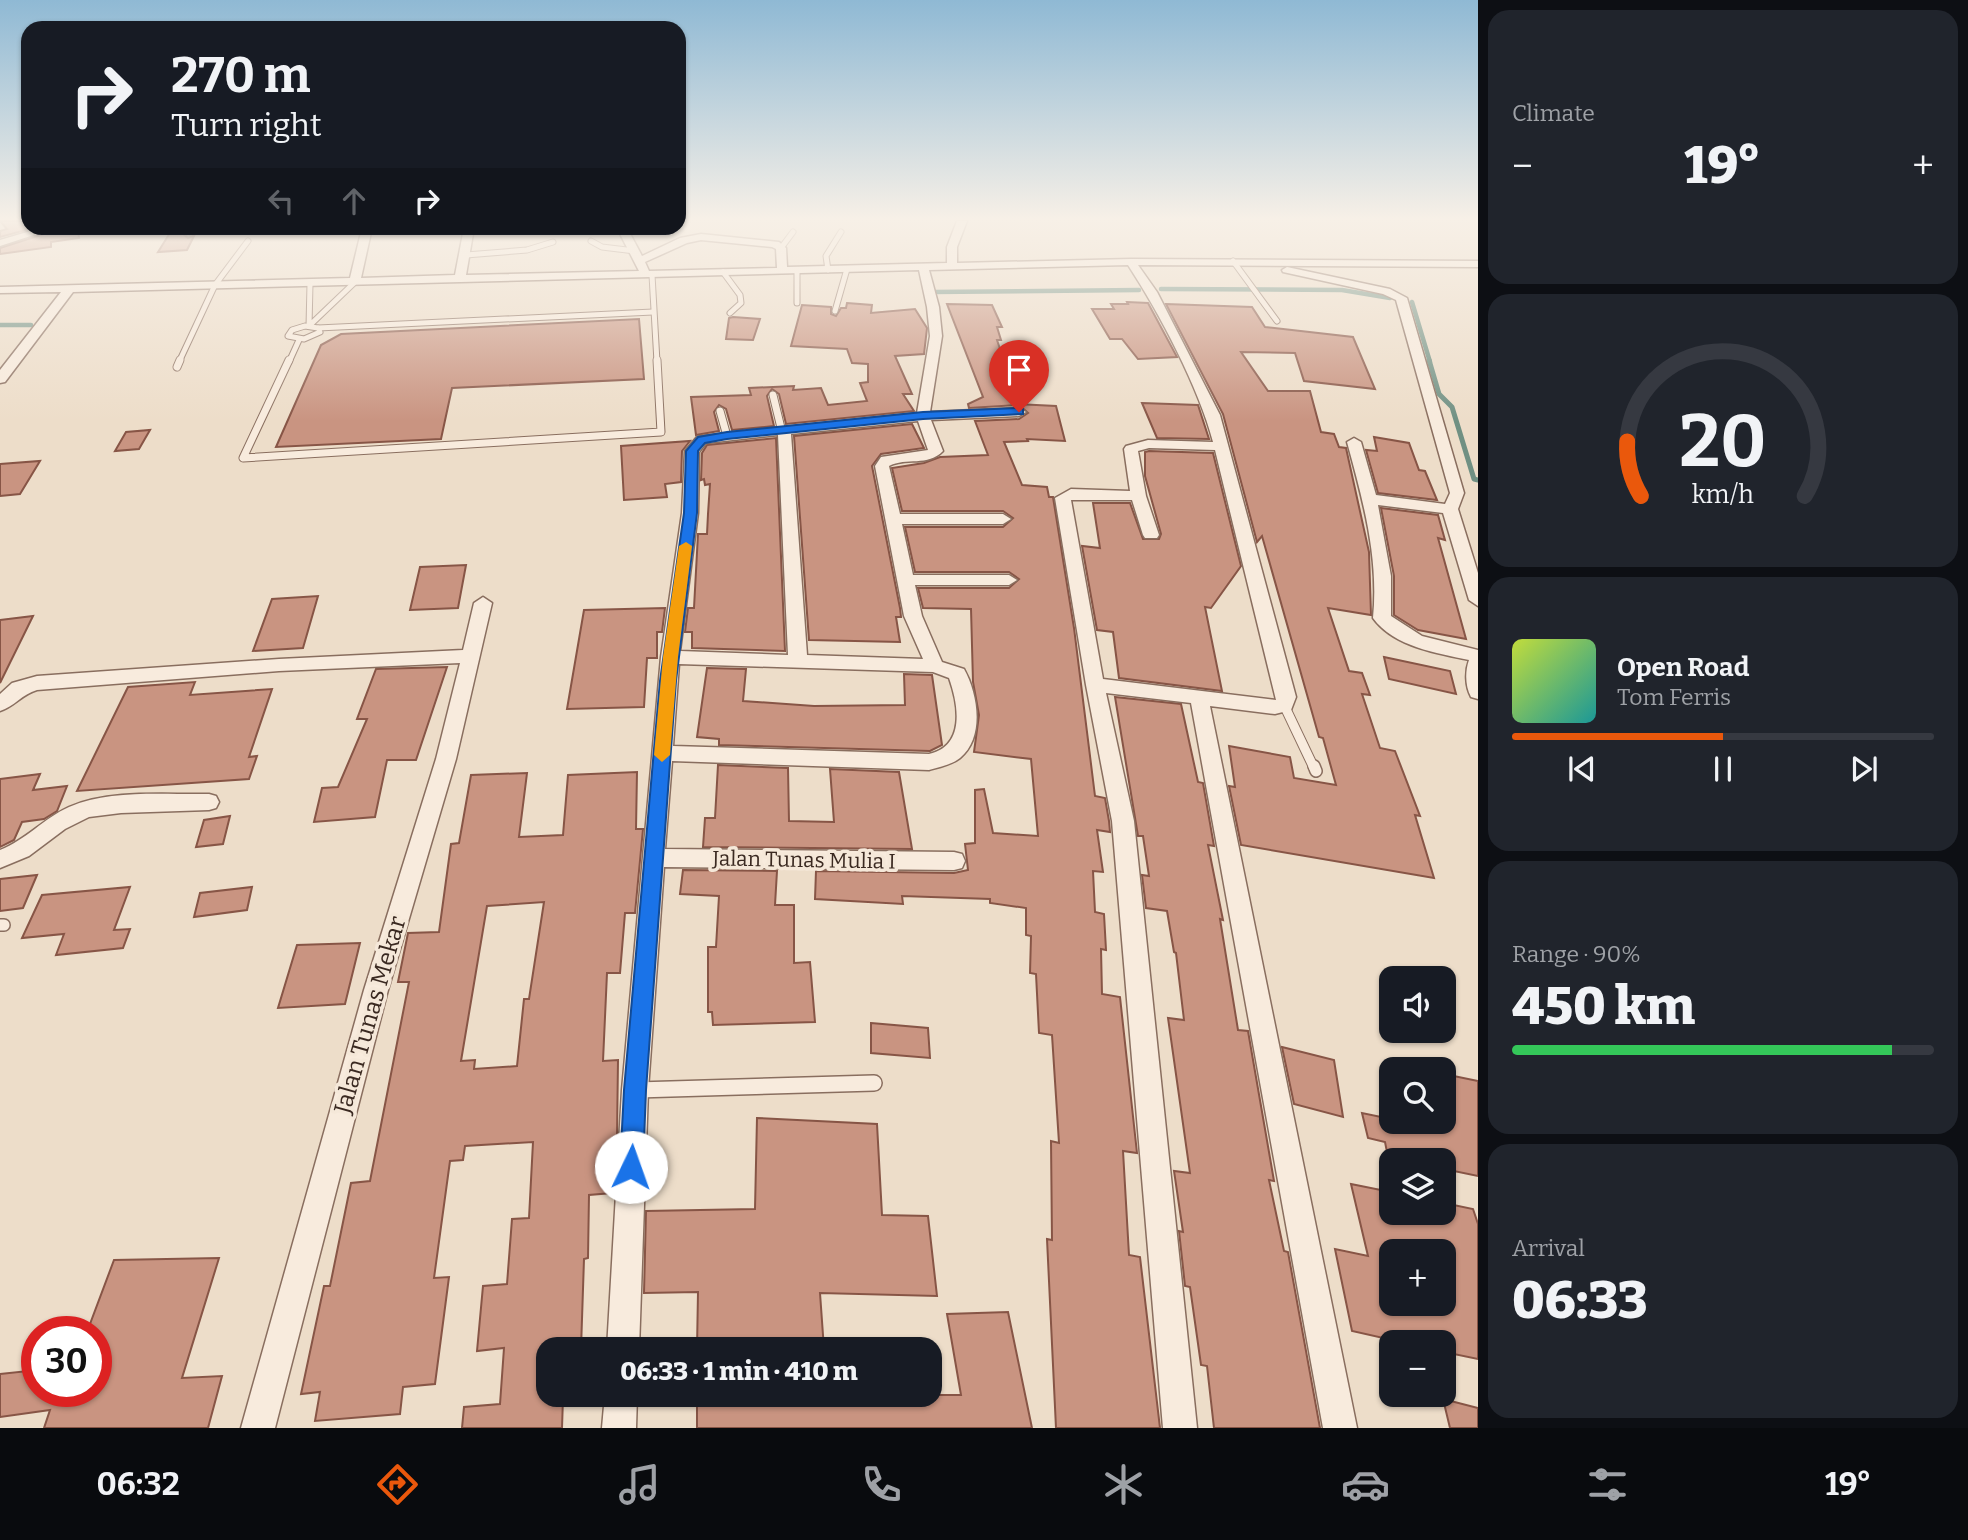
<!DOCTYPE html>
<html lang="en">
<head>
<meta charset="utf-8">
<style>
  :root { --surface:#171b24; --page:#20242c; --text:#f1f3f6; --muted:#9ea1a6; --line:#363941; --accent:#ea580c }
  body { margin:0; font-family:Bitter,serif; background:var(--page); color:var(--text); height:100vh; display:flex; flex-direction:column; font-size:26px; white-space:nowrap }
  * { box-sizing:border-box; margin:0 }
  p { font-size:23px; color:var(--muted) }
  .icon { flex:none; width:38px; height:38px; fill:none; stroke:currentColor; stroke-width:2; stroke-linecap:round; stroke-linejoin:round }
  .map { position:relative; flex:1; overflow:hidden }
  .drawer { display:flex; flex-direction:column; gap:10px; padding:10px; background:#0d0f14; width:490px }
  .drawer>* { flex:none }
  .banner { position:absolute; left:21px; top:21px; width:665px; height:214px; border-radius:21px; box-shadow:0 2px 5px #0004; background:#171b24; color:var(--text); overflow:hidden }
  .fabs { position:absolute; left:1379px; top:966px; display:grid; gap:14px }
  .fabs a { display:grid; place-items:center; width:77px; height:77px; border-radius:14px; background:var(--surface); box-shadow:0 2px 5px #0004; font-size:35px }
  .speed { position:absolute; left:21px; top:1316px; display:flex; gap:14px; font-size:35px; font-weight:700; text-align:center }
  .speed>* { display:grid; place-content:center; width:91px; height:91px; border-radius:50%; background:var(--surface); box-shadow:0 2px 5px #0004; line-height:1 }
  .speed .limit { border:10px solid #d22; background:#fff; color:#111 }
  .pin { position:absolute; display:grid; place-items:center; width:60px; height:60px; color:#fff; margin:-72px -30px; border-radius:50% 50% 50% 0; rotate:-45deg; box-shadow:0 0 7px #0007 }
  .pin .icon { rotate:45deg }
  .me { position:absolute; width:77px; margin:-38px; rotate:3deg; stroke-linejoin:round; filter:drop-shadow(0 0 5px #0008) }
  .turn { display:flex; align-items:center; gap:24px; height:147px; padding:0 35px; font-size:32px }
  .turn .icon { width:91px; height:91px; stroke-width:2.5 }
  .turn b { display:block; font-size:49px; line-height:60px }
  .lanes { display:flex; align-items:center; height:66px; padding:0 35px; background:#0003; justify-content:center; gap:35px; direction:ltr }
  .lanes .off { opacity:.35 }
  .big { font-size:52px; font-weight:800; line-height:1.1 }
  .drawer .widget { flex:1; display:flex; flex-direction:column; justify-content:center; gap:10px; min-width:0; padding:0 24px; border-radius:21px; background:var(--page) }
  .drawer .dial { align-items:center; gap:0 }
  .dial svg { height:182px; overflow:visible; fill:none; stroke:var(--line); stroke-width:7; stroke-linecap:round; text-anchor:middle }
  .dial text { fill:var(--text); stroke:none }
  .song { display:flex; align-items:center; gap:21px }
  .cover { width:84px; height:84px; border-radius:10px; background:linear-gradient(135deg,hsl(70 70% 55%),hsl(180 70% 35%)) }
  .played { height:7px; border-radius:4px; background:linear-gradient(90deg,var(--accent) 50%,var(--line) 50%) }
  .keys { display:flex; justify-content:space-around; direction:ltr }
  .heat { display:flex; justify-content:space-between; align-items:center; font-size:38px; direction:ltr }
  .charge { height:10px; border-radius:5px; background:linear-gradient(90deg,#34c759 90%,var(--line) 0) }
  .trip { position:absolute; left:536px; top:1337px; width:406px; height:70px; border-radius:21px; background:var(--surface); box-shadow:0 2px 5px #0004; font-weight:800; line-height:70px; text-align:center }
  .tabs { display:flex; height:112px; justify-content:space-around; align-items:center; background:#090b0e; color:var(--muted) }
  .tabs .icon { width:49px; height:49px }
  .tabs .on { color:var(--accent) }
  .tabs b { font-size:32px; color:var(--text) }
  main { display:flex; flex:1; min-height:0 }
  .map>svg:first-child { display:block }
</style>
</head>
<body>
<main>
<div class="map">
<svg width="1478" height="1428" viewBox="0 0 1478 1428">
  <rect width="100%" height="100%" fill="#edddc9"/>
  <g fill="none" stroke-linecap="round" stroke-linejoin="round">
    <g stroke="#709083" stroke-width="4.5">
      <polyline points="1161,289 1342,290 1390,298"/>
      <polyline points="932,292 1139,290"/>
      <polyline points="1412,302 1430,362"/>
      <polyline points="0,325 31,325"/>
    </g>
    <polyline stroke="#709083" stroke-width="5" points="1429,360 1439,394 1452,407 1474,479 1478,480"/>
  </g>
  <g fill="#c99481" stroke="#875546" stroke-width="2" fill-rule="evenodd">
    <polygon points="0,221 28,221 28,228 33,228 0,237 0,231 7,229"/>
    <polygon points="58,228 78,228 79,238 51,242 51,247 0,254 0,248 56,230"/>
    <polygon points="173,228 185,228 183,234 188,238 193,236 195,228 198,228 187,250 158,252"/>
    <polygon points="1127,302 1148,303 1177,357 1138,359 1122,339 1110,339 1092,309 1114,309 1111,304 1128,304"/>
    <polygon points="847,303 872,305 871,313 915,309 927,328 924,354 895,356 912,394 903,394 914,411 786,424 779,394 772,389 767,396 774,426 732,430 726,409 719,405 714,412 719,431 696,435 691,397 751,395 749,388 794,386 793,390 821,388 828,405 867,401 860,383 868,382 868,364 852,363 847,349 791,346 802,305 831,307 831,314 836,316 841,308 846,308"/>
    <polygon points="947,304 992,305 1002,327 997,327 1001,340 997,340 1006,367 997,366 1015,404 1056,406 1065,441 1027,439 1028,441 1004,442 1022,485 1047,487 1049,497 1053,497 1074,628 1095,796 1105,798 1109,821 1110,832 1097,830 1103,872 1093,871 1095,912 1104,914 1106,950 1101,949 1102,994 1120,997 1137,1153 1123,1151 1129,1255 1140,1257 1160,1428 1056,1428 1047,1239 1052,1240 1051,1141 1059,1143 1052,1035 1039,1033 1036,974 1030,973 1031,936 1026,935 1026,908 990,903 990,899 902,896 903,904 815,899 816,871 954,873 968,870 965,844 975,843 975,790 984,789 993,833 1038,836 1031,759 974,752 979,715 973,682 971,609 923,608 918,588 1009,588 1019,579 1009,572 915,572 905,527 1003,527 1013,518 1003,511 902,511 892,468 924,463 940,457 988,455 975,421 1019,419 1028,413 1019,405 969,408 968,404 983,397"/>
    <polygon points="1166,304 1252,307 1265,327 1353,337 1375,389 1304,381 1295,353 1241,352 1268,391 1310,391 1321,432 1334,434 1339,447 1346,448 1369,552 1371,615 1328,608 1349,671 1362,673 1370,695 1362,694 1380,748 1395,751 1420,816 1415,815 1434,878 1241,845 1229,786 1235,787 1229,746 1290,757 1294,778 1336,785 1323,738 1319,737 1262,536 1257,542 1223,414"/>
    <polygon points="733,317 760,319 753,340 726,339 729,318"/>
    <polygon points="639,319 644,379 452,388 441,439 276,447 321,345 341,334"/>
    <polygon points="1142,403 1198,405 1209,439 1157,438"/>
    <polygon points="912,424 924,448 881,454 872,466 900,608 901,617 896,617 900,642 809,640 794,436"/>
    <polygon points="150,430 139,449 115,451 126,432"/>
    <polygon points="1374,437 1409,443 1419,470 1425,471 1437,500 1378,493 1366,450 1377,451"/>
    <polygon points="776,438 785,651 692,648 692,632 685,632 688,608 694,608 698,534 707,534 708,514 710,484 705,485 704,479 701,480 702,453 707,445"/>
    <polygon points="690,441 682,451 681,482 665,484 667,497 624,500 621,446"/>
    <polygon points="1149,451 1213,453 1241,566 1211,608 1205,607 1222,691 1119,678 1113,632 1097,630 1082,546 1100,548 1093,503 1130,503 1143,539 1159,539 1161,534 1145,476 1145,452"/>
    <polygon points="40,461 20,494 0,496 0,464"/>
    <polygon points="1381,508 1438,515 1445,540 1438,538 1466,639 1418,630 1394,615 1394,576"/>
    <polygon points="466,565 458,608 410,610 420,567"/>
    <polygon points="318,596 303,648 253,651 272,599"/>
    <polygon points="665,608 662,632 657,632 657,658 647,658 644,707 567,709 584,610"/>
    <polygon points="33,616 0,683 0,620"/>
    <polygon points="1384,657 1450,671 1456,694 1389,679"/>
    <polygon points="447,667 416,760 387,760 375,817 314,822 322,788 338,787 367,719 357,719 376,669"/>
    <polygon points="707,668 746,669 743,701 814,706 905,705 904,674 932,675 942,745 930,751 719,745 719,739 697,737"/>
    <polygon points="195,682 190,695 272,689 249,757 257,756 249,779 77,791 128,687"/>
    <polygon points="1115,697 1181,704 1198,782 1203,783 1214,846 1208,845 1223,920 1220,919 1238,1030 1248,1031 1274,1181 1269,1180 1284,1251 1288,1252 1320,1428 1214,1428 1207,1366 1201,1365 1190,1287 1185,1286 1179,1231 1183,1232 1174,1171 1190,1173 1168,1018 1184,1020 1176,953 1174,952 1167,911 1146,908 1142,875 1149,876 1143,836 1138,836"/>
    <polygon points="718,765 788,768 789,821 834,822 830,769 899,772 912,849 703,847 705,818 715,818"/>
    <path d="M637,772L636,829H643L635,913H625L620,973H607L603,1061L618,1060L617,1136L613,1137L612,1193L589,1195L588,1258L584,1259L581,1349H548V1399L563,1398L562,1428H462L464,1407L500,1404L504,1348L477,1351L483,1286L507,1284L512,1219L529,1218L533,1142L465,1146L463,1160L450,1161L434,1278L449,1277L435,1384L403,1387L400,1414L315,1421L320,1392L301,1394L324,1286H330L351,1183L370,1181L409,982H398L408,933L439,932L451,844L459,843L471,775L527,773L519,837L563,835L568,775ZM544,902L529,999H524L517,1066L474,1069L475,1060L461,1061L487,906Z"/>
    <polygon points="40,774 33,790 67,786 57,811 44,819 22,822 14,840 0,847 0,779"/>
    <polygon points="230,816 223,844 196,847 204,820"/>
    <polygon points="683,870 777,871 775,905 794,905 794,963 810,962 815,1022 713,1025 712,1012 708,1012 708,947 716,947 719,896 680,894"/>
    <polygon points="37,875 23,908 0,911 0,879"/>
    <polygon points="130,887 114,930 130,929 123,948 56,955 64,934 22,938 42,895"/>
    <polygon points="252,887 247,910 194,917 200,893"/>
    <polygon points="360,943 345,1004 278,1008 297,945"/>
    <polygon points="871,1023 928,1028 930,1058 871,1053"/>
    <polygon points="1282,1047 1334,1060 1343,1117 1294,1104"/>
    <polygon points="1444,1074 1478,1081 1478,1176 1444,1169 1444,1160 1405,1160 1388,1157 1385,1142 1368,1138 1362,1113 1391,1119 1391,1122 1444,1130"/>
    <polygon points="757,1118 877,1124 882,1215 928,1216 937,1296 820,1293 824,1349 697,1349 698,1292 644,1293 646,1211 755,1209"/>
    <path d="M1351,1184L1391,1192V1213H1444V1203L1473,1209L1478,1224V1359L1444,1352V1342H1401L1352,1331L1335,1249L1368,1256ZM1391,1251H1444V1304H1391Z"/>
    <polygon points="219,1258 182,1378 222,1376 208,1428 44,1428 50,1410 0,1417 0,1374 37,1370 37,1391 96,1391 96,1332 87,1332 114,1260"/>
    <polygon points="1008,1312 1032,1428 697,1428 697,1395 961,1395 947,1314"/>
    <polygon points="1443,1399 1478,1408 1478,1428 1450,1428"/>
  </g>
  <g fill="none" stroke-linecap="round" stroke-linejoin="round">
    <g stroke="#896e5f" stroke-width="7">
      <g id="lane-far4">
        <polyline points="188,233 190,228"/>
        <polyline points="591,241 602,247 635,251"/>
        <polyline points="781,248 793,232"/>
        <polyline points="466,255 527,250 553,242"/>
        <polyline points="1233,261 1277,321"/>
        <polyline points="797,270 797,303"/>
        <polyline points="828,270 826,256 841,232"/>
        <polyline points="723,272 740,295 741,303 730,313"/>
        <polyline points="652,275 657,362"/>
        <polyline points="310,284 309,326 354,283"/>
        <polyline points="835,311 847,269"/>
        <polygon points="305,326 318,328 320,332 304,339 288,336 292,330"/>
        <polyline points="318,328 653,312"/>
        <polyline points="179,362 215,285 248,241"/>
        <polyline points="289,362 299,340"/>
      </g>
    </g>
    <g stroke="#896e5f" stroke-width="9">
      <g id="lane-far3">
        <polyline points="289,360 243,458 661,432 657,360"/>
        <polyline points="177,367 180,360"/>
        <polyline points="773,395 782,432"/>
        <polyline points="720,411 727,436"/>
      </g>
    </g>
    <g stroke="#896e5f" stroke-width="11">
      <polyline id="lane-far2" points="1284,705 1314,768"/>
    </g>
    <g stroke="#896e5f" stroke-width="14">
      <g id="lane-far1">
        <polyline points="1314,766 1316,771"/>
        <polyline points="0,925 4,925"/>
      </g>
    </g>
    <g stroke="#896e5f" stroke-width="18">
      <polyline id="lane" points="637,1090 874,1083"/>
    </g>
    <g stroke="#896e5f" stroke-width="3">
      <g id="street">
        <path d="M957,221H967L957,247V263L1131,259L1478,261V267L1138,265L1157,292L1220,415L1296,697L1291,710L1275,714L1210,706L1357,1428H1323L1191,703L1106,693L1134,821L1197,1428H1163L1112,821L1086,685L1055,498L1071,489L1130,491L1124,449L1126,446L1148,440L1213,442C1199,388 1159,312 1128,265L929,270L939,307L942,336L930,412L1019,408L1026,412L1019,416L931,420L943,451C928,467 906,457 889,466L900,514H1003L1011,519L1003,524H902L913,575H1009L1017,580L1009,585H915L922,616L942,662L964,669C978,694 985,737 960,758C951,765 940,767 929,770L672,761L665,849L954,852L962,854L965,861L962,868L954,870L664,867L648,1090L639,1349H607L622,1090L661,657L682,513L685,451L697,437L702,436L917,413L930,336L927,307L919,270L73,292L5,382L0,383V370L61,292L0,293V287L350,278L362,228H372L361,278L455,275L464,228H474L466,275L639,271L617,228H627L642,256L680,238L701,234L779,242L786,248L787,267L947,263V247ZM701,240L772,247L776,249L777,268L649,271L645,262L687,243ZM918,421L928,450L881,457L875,466L904,616L923,659L807,655L791,434ZM778,435L788,655L680,651L698,513L699,452L706,443ZM1149,448L1215,450L1276,700L1103,679L1071,500H1132L1143,535L1145,538H1157L1159,535L1146,496L1138,451ZM679,664L933,672L949,678C959,706 965,746 929,754L673,746Z"/>
        <polygon points="41,228 55,228 0,246 0,240"/>
        <path d="M1287,267L1390,289L1407,298L1464,493L1458,509L1478,573V606L1469,600L1443,513L1378,505L1391,576V616L1422,636L1478,650V699L1471,697C1465,686 1465,671 1469,660C1437,653 1394,647 1373,618C1379,558 1363,500 1347,442L1354,438L1361,442L1376,495L1445,504L1450,493L1396,300L1383,294L1283,272L1282,270Z"/>
        <path d="M483,597L492,603L456,759L388,990L275,1428H241L364,990L436,759L460,663L279,671L37,690C22,694 14,707 0,711V694L12,683L37,676L279,659L463,650L474,603Z"/>
        <path d="M209,794L216,796L219,802L216,808L209,810L121,813L89,817L65,829L29,856L0,868V850C26,840 44,818 69,807C111,789 164,795 209,794Z"/>
        <polygon points="605,1395 637,1395 636,1428 602,1428"/>
      </g>
    </g>
    <use href="#lane-far4" stroke="#f8ebdd" stroke-width="5"/>
    <use href="#lane-far3" stroke="#f8ebdd" stroke-width="7"/>
    <use href="#lane-far2" stroke="#f8ebdd" stroke-width="9"/>
    <use href="#lane-far1" stroke="#f8ebdd" stroke-width="11"/>
    <use href="#lane" stroke="#f8ebdd" stroke-width="15"/>
    <use href="#street" fill="#f8ebdd" fill-rule="evenodd"/>
  </g>
  <linearGradient id="sky" x2="0" y2="1"><stop stop-color="#8fb9d4"/><stop offset="0.52" stop-color="#f7f0e7"/><stop offset="1" stop-color="#f7f0e7" stop-opacity="0"/></linearGradient>
  <rect width="1478" height="421" fill="url(#sky)"/>
  <polygon fill="#1a73e8" stroke="#114b97" stroke-width="2" points="1019,408 1023,409 1023,414 923,419 727,439 705,443 698,451 697,513 676,681 646,1090 643,1167 639,1176 631,1179 623,1176 620,1167 624,1090 660,681 684,513 686,451 698,437 727,432 923,412"/>
  <polygon fill="#f59e0b" points="686,542 692,546 678,657 670,755 662,762 654,755 663,657 679,546"/>
  <g text-anchor="middle" dominant-baseline="central" stroke-width="7" stroke-linejoin="round" paint-order="stroke">
    <g font-size="21" fill="#3a2921" stroke="#f5e8d9">
      <text transform="translate(804 860) rotate(1)">Jalan Tunas Mulia I</text>
    </g>
    <g font-size="24" fill="#3a2921" stroke="#f5e8d9">
      <text transform="translate(370 1015) rotate(-74)">Jalan Tunas Mekar</text>
    </g>
  </g>
</svg>
<div class="fabs">
<a><svg class="icon" aria-label="sound" viewBox="0 0 24 24"><path d="M4 9h4l5-4v14l-5-4H4zM17 9q2 3 0 6"/></svg></a>
<a><svg class="icon" aria-label="search" viewBox="0 0 24 24"><circle cx="10" cy="10" r="6"/><path d="M15 15l6 6"/></svg></a>
<a><svg class="icon" aria-label="layers" viewBox="0 0 24 24"><path d="M12 4l9 5-9 5-9-5zM3 14l9 5 9-5"/></svg></a>
<a>+</a>
<a>−</a>
</div>
<div class="speed"><div class="limit">30</div></div>
<div class="pin" style="left:1019px;top:412px;background:#d93025"><svg class="icon" aria-label="arrive" viewBox="0 0 24 24"><path d="M6 21V4h12l-3 4 3 4H6"/></svg></div>
<svg class="me" style="left:631px;top:1167px" viewBox="-20 -20 40 40"><circle r="19" fill="#fff"/><path d="M0-13L10 11 0 6-10 11z" fill="#1a73e8"/></svg>
<div class="trip">06:33 · 1 min · 410 m</div>
<div class="banner">
<div class="turn"><svg class="icon" aria-label="right" viewBox="0 0 24 24"><path d="M7 20v-9h11M14 6l5 5-5 5"/></svg><div><b>270 m</b>Turn right</div></div>
<div class="lanes"><svg class="icon off" aria-label="left" viewBox="0 0 24 24"><path d="M17 20v-9H6M10 6l-5 5 5 5"/></svg><svg class="icon off" aria-label="ahead" viewBox="0 0 24 24"><path d="M12 20V5M6 11l6-6 6 6"/></svg><svg class="icon" aria-label="right" viewBox="0 0 24 24"><path d="M7 20v-9h11M14 6l5 5-5 5"/></svg></div>
</div>
</div>
<section class="drawer">
<div class="widget"><p>Climate</p>
<div class="heat"><a>−</a><b class="big">19°</b><a>+</a></div>
</div>
<div class="widget dial"><svg viewBox="0 0 100 80">
<path d="M14 69A42 42 0 1 1 86 69"/>
<path d="M14 69A42 42 0 0 1 8 45" stroke="#ea580c"/>
<text x="50" y="56" font-size="32" font-weight="700">20</text>
<text x="50" y="72" font-size="11">km/h</text>
</svg></div>
<div class="widget">
<div class="song"><i class="cover"></i><div><b>Open Road</b><p>Tom Ferris</p></div></div>
<div class="played"></div>
<div class="keys"><svg class="icon" aria-label="previous" viewBox="0 0 24 24"><path d="M18 5L8 12l10 7zM5 5v14"/></svg><svg class="icon" aria-label="pause" viewBox="0 0 24 24"><path d="M8 5v14M16 5v14"/></svg><svg class="icon" aria-label="next" viewBox="0 0 24 24"><path d="M6 5l10 7-10 7zM19 5v14"/></svg></div>
</div>
<div class="widget"><p>Range · 90%</p><b class="big">450 km</b><div class="charge"></div></div>
<div class="widget"><p>Arrival</p><b class="big">06:33</b></div>
</section>
</main>
<nav class="tabs">
<b>06:32</b>
<svg class="icon on" aria-label="directions" viewBox="0 0 24 24"><path d="M12 3l9 9-9 9-9-9zM9 14v-3h6M13 9l2 2-2 2"/></svg>
<svg class="icon" aria-label="music" viewBox="0 0 24 24"><path d="M9 18V5l10-2v13"/><circle cx="6" cy="18" r="3"/><circle cx="16" cy="16" r="3"/></svg>
<svg class="icon" aria-label="phone" viewBox="0 0 24 24"><path d="M5 4h4l2 5-3 2q2 4 5 5l2-3 5 2v4C11 20 4 13 5 4z"/></svg>
<svg class="icon" aria-label="climate" viewBox="0 0 24 24"><path d="M12 3v18M4 7l16 10M4 17L20 7"/></svg>
<svg class="icon" aria-label="car" viewBox="0 0 24 24"><path d="M5 17H2v-5l4-1 3-4h7l3 4 3 1v5h-3M9 17h6M6 11h13"/><circle cx="7" cy="17" r="2"/><circle cx="17" cy="17" r="2"/></svg>
<svg class="icon" aria-label="filters" viewBox="0 0 24 24"><path d="M4 7h16M4 17h16"/><circle cx="9" cy="7" r="2"/><circle cx="15" cy="17" r="2"/></svg>
<b>19°</b>
</nav>
</body>
</html>
